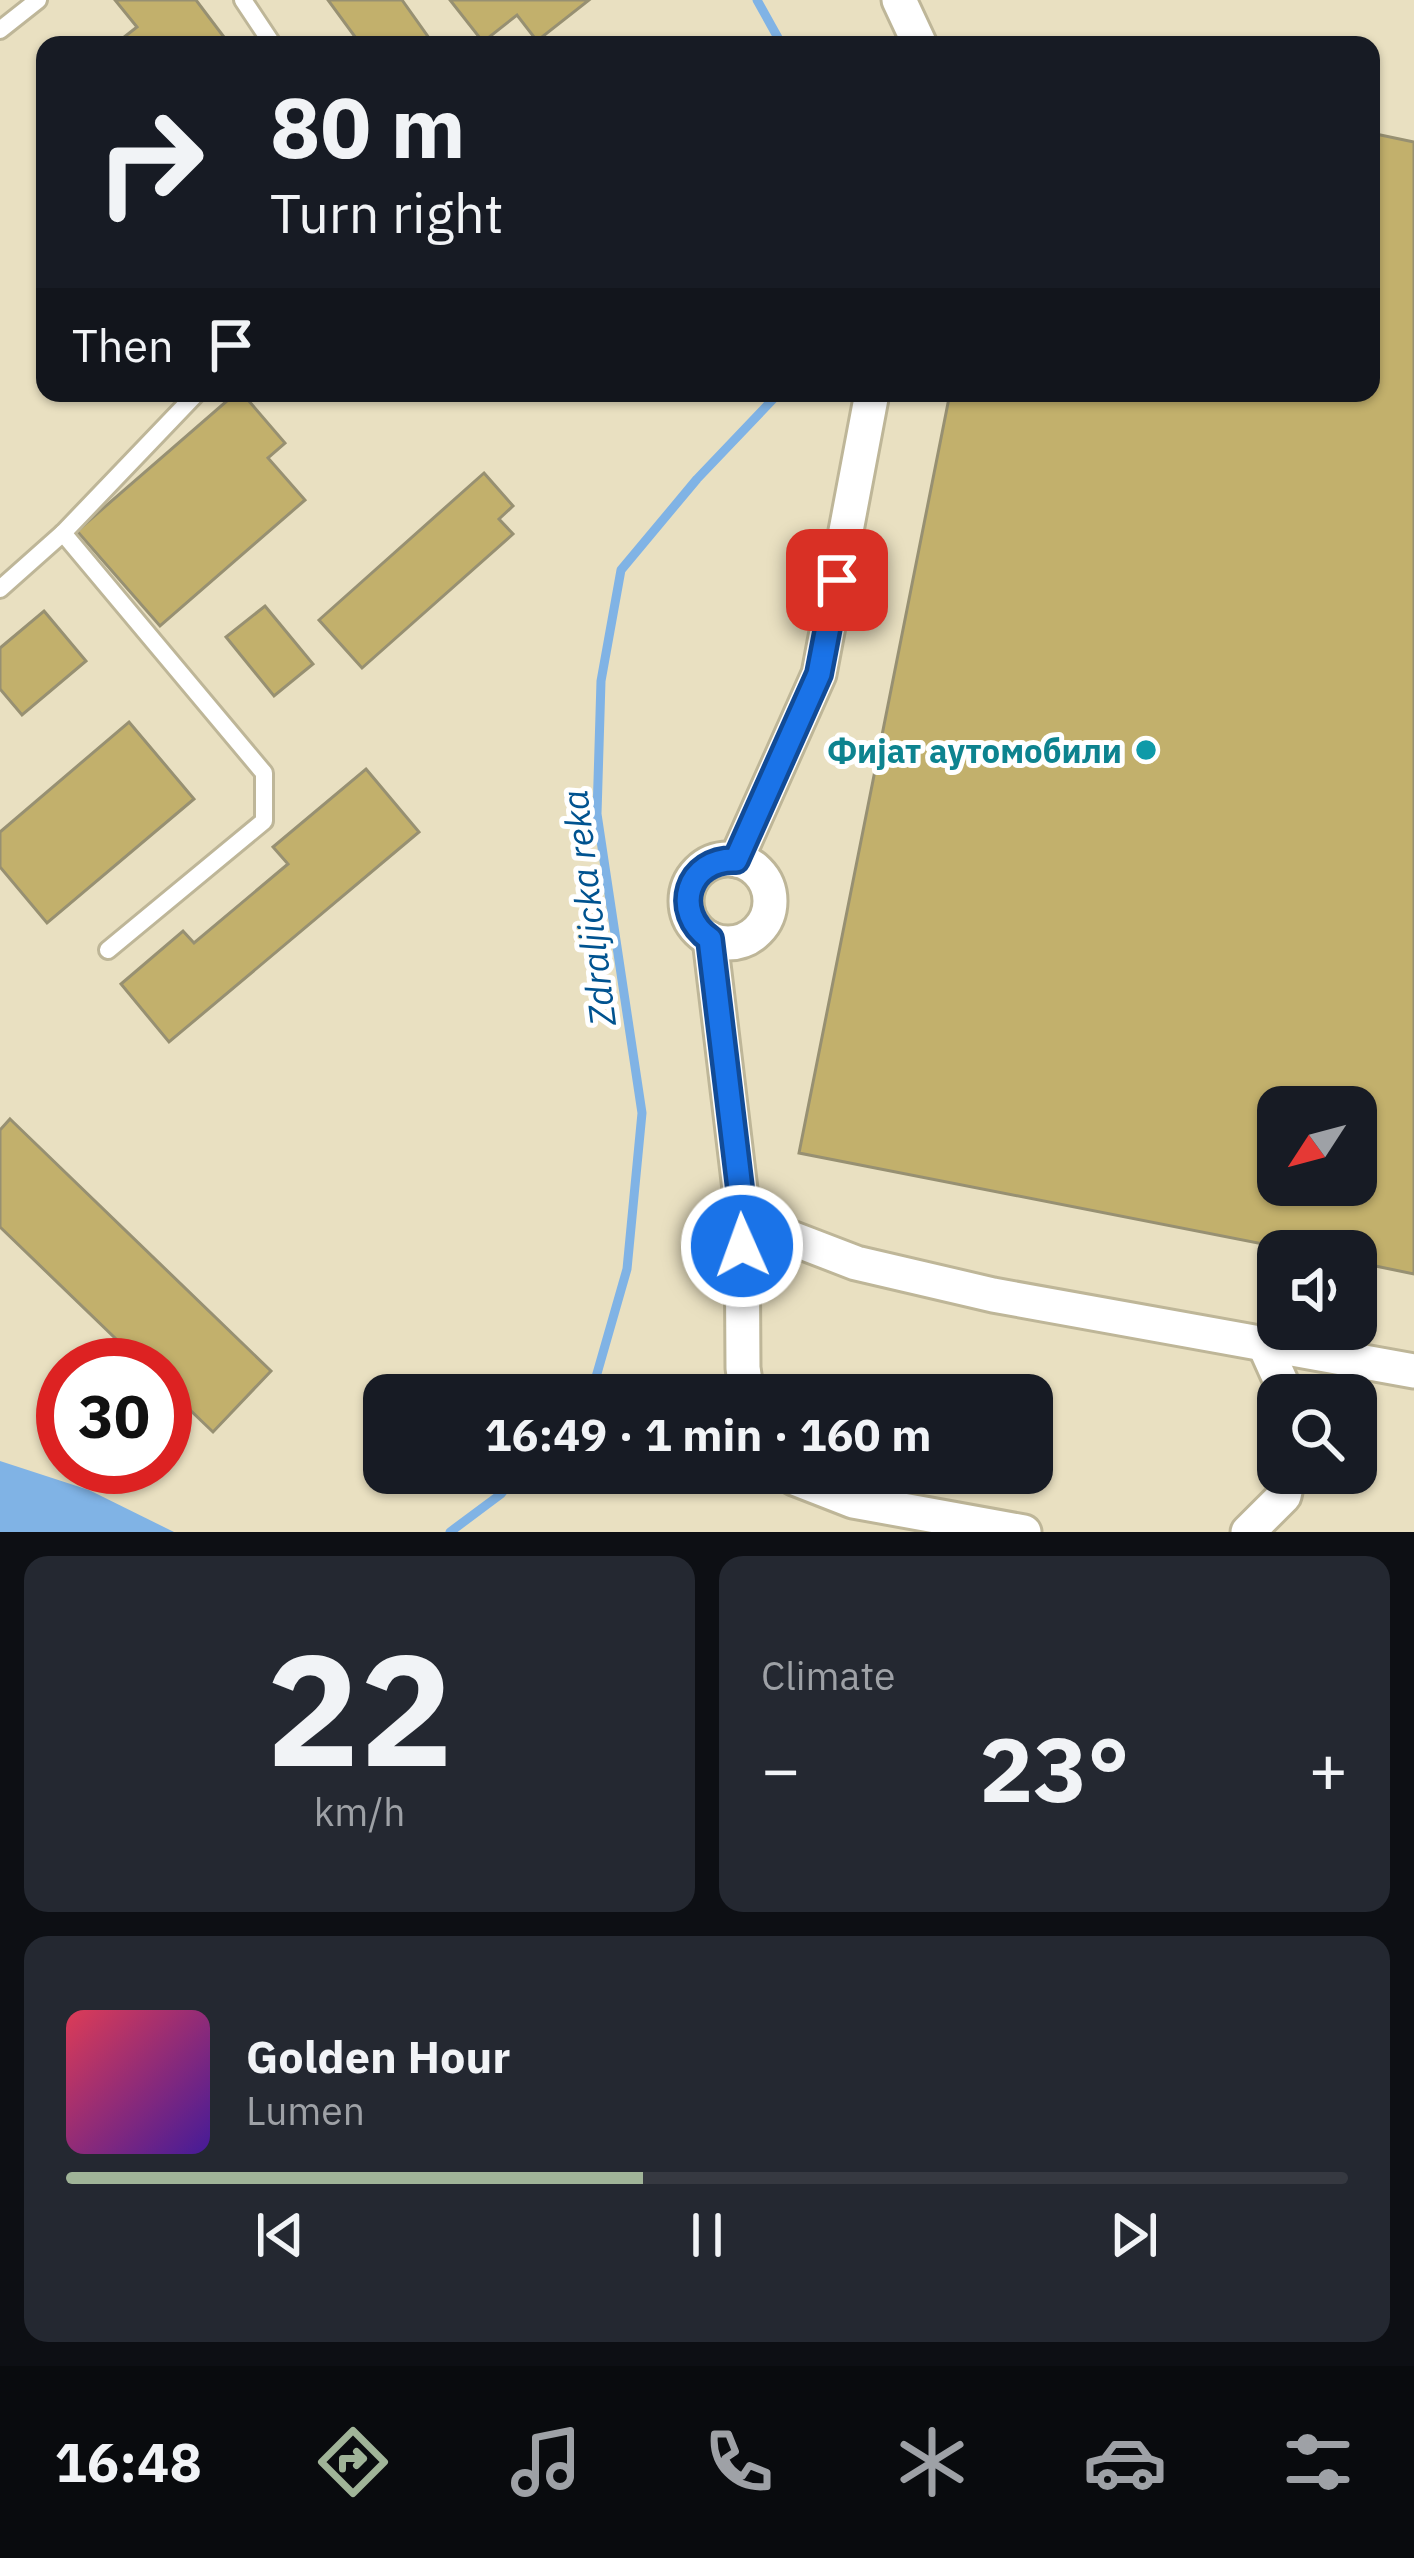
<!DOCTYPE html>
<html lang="en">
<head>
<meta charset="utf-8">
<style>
  :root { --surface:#171b24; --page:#242831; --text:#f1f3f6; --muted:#9ea1a6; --line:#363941; --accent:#a0b498 }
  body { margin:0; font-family:"IBM Plex Sans",sans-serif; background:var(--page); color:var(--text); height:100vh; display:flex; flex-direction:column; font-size:45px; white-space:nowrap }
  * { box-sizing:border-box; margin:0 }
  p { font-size:39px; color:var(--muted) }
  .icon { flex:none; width:66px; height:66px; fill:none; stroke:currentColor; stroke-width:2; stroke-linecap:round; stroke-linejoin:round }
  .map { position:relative; height:1532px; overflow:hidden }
  .sheet { display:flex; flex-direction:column; gap:24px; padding:24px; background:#0d0f14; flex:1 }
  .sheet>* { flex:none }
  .hud { position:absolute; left:36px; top:36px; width:1344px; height:366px; border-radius:24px; box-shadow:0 3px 9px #0004; background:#171b24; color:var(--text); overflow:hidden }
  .needle { width:78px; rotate:234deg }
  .controls { position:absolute; left:1257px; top:1086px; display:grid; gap:24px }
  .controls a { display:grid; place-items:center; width:120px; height:120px; border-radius:24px; background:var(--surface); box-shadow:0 3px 9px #0004; font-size:60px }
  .speed { position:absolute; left:36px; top:1338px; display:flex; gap:24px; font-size:60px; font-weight:700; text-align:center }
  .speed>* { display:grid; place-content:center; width:156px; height:156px; border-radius:50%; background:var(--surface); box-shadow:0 3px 9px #0004; line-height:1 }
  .speed .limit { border:18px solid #d22; background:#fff; color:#111 }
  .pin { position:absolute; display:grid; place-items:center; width:102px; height:102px; color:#fff; margin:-51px; border-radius:24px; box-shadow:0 6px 18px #0006 }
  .me { position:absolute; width:132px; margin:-66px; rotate:358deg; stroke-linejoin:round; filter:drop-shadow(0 0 9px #0008) }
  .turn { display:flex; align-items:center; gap:42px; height:252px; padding:0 36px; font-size:54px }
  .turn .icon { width:156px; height:156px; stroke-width:2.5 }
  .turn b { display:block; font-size:84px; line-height:102px }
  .then { display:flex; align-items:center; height:114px; padding:0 36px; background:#0003; gap:24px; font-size:45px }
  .big { font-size:90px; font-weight:800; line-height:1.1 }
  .sheet .widget { flex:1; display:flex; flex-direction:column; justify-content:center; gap:18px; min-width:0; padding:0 42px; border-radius:24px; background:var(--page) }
  .sheet .dial { align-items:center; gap:0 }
  .dial b { font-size:156px; line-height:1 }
  .song { display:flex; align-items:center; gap:36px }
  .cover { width:144px; height:144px; border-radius:18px; background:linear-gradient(135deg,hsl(350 70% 55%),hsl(260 70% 35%)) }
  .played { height:12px; border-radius:6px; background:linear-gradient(90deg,var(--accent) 45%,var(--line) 45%) }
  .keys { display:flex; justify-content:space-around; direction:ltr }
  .heat { display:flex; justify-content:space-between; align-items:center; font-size:66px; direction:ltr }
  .sheet .tiles { flex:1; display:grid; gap:24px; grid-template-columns:1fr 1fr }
  .widget:last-child { grid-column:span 2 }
  .trip { position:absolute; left:363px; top:1374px; width:690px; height:120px; border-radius:24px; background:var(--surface); box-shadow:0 3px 9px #0004; font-weight:800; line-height:120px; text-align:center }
  .tab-bar { display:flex; height:192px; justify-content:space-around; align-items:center; background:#090b0e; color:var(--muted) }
  .tab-bar .icon { width:84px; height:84px }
  .tab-bar .active { color:var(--accent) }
  .tab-bar b { font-size:54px; color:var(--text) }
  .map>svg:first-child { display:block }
</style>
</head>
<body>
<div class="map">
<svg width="1414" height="1532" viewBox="0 0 1414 1532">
  <rect width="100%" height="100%" fill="#e9e0c1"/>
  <polygon fill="#80b3e5" points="0,1461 89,1490 174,1532 0,1532"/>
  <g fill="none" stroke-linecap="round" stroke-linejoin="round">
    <g stroke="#80b3e5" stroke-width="9">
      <polyline points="757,0 782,45"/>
      <polyline points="581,1395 596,1377 627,1269 642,1113 597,814 601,681 621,570 697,479 779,393"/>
      <polyline points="450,1532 501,1494 518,1473"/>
    </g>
  </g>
  <g fill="#c2b06c" stroke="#979072" stroke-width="3" fill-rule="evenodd">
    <polygon points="115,0 196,0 230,45 114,45 137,27"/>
    <polygon points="328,0 402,0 434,45 361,45"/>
    <polygon points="450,0 589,0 537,41 517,15 483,42"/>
    <path d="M1371,133L1414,142V1274L1356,1262V1251H1299L799,1153L950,393H1371ZM1278,1107H1356V1185H1278Z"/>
    <polygon points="236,393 242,393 285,443 268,458 305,500 160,626 77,531"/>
    <polygon points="484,473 513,506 499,519 513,534 362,668 319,620"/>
    <polygon points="265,606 313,664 274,696 226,637"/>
    <polygon points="44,611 86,661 22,715 0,689 0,648"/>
    <polygon points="129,722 194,799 47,923 0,867 0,832"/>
    <polygon points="366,769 419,832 169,1042 121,984 183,931 194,943 288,864 273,847"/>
    <polygon points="10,1119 271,1371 213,1432 165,1386 165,1365 143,1365 0,1227 0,1130"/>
  </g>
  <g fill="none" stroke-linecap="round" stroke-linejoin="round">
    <g stroke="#beb698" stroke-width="22">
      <g id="lane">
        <polyline points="243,0 273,45"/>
        <polyline points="0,30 38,0"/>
        <polyline points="63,533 264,773 264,821 108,950"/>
        <polyline points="0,589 63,533 197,393"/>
      </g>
    </g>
    <g stroke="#beb698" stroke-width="39">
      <g id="street">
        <polyline points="899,0 920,45"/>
        <circle cx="728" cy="901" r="42"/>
        <polyline points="736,860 819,674 872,393"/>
        <polyline points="710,939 742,1206 757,1225 856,1263 993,1295 1414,1371"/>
        <polyline points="742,1206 743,1368 747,1395"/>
        <polyline points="1264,1344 1287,1395"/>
        <polyline points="790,1473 794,1478 853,1501 1024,1532"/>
        <polyline points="1248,1532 1284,1496 1289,1473"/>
      </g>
    </g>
    <use href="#lane" stroke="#fff" stroke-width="16"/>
    <use href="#street" stroke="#fff" stroke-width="33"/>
  </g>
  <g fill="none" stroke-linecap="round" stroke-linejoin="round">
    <g stroke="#114b97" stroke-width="30">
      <path id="route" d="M742,1246V1205L710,939C671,912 687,858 736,860L819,674L837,580"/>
    </g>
    <use href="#route" stroke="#1a73e8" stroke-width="21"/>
  </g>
  <circle fill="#0f9aa8" stroke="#fff" stroke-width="4.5" cx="1146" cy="750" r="12"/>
  <g text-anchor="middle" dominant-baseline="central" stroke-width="10" stroke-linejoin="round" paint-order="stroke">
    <g font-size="33" font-weight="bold" fill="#0d838f" stroke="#fff" text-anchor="end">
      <text x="1122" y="750">Фијат аутомобили</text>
    </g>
    <g font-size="36" font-style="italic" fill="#005390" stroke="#fff">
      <text transform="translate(588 908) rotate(-97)">Zdraljicka reka</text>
    </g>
  </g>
</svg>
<div class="controls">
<a><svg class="needle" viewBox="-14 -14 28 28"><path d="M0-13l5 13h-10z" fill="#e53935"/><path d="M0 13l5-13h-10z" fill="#9ea1a6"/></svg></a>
<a><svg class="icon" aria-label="sound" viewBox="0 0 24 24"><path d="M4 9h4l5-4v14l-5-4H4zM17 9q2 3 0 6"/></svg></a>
<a><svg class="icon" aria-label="search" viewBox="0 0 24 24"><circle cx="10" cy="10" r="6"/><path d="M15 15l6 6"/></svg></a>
</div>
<div class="speed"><div class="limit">30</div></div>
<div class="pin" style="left:837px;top:580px;background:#d93025"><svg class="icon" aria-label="arrive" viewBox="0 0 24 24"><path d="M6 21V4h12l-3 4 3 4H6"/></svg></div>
<svg class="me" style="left:742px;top:1246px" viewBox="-20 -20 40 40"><circle r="17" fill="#1a73e8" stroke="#fff" stroke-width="3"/><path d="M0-11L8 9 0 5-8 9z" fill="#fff"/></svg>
<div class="trip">16:49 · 1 min · 160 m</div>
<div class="hud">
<div class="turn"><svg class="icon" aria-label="right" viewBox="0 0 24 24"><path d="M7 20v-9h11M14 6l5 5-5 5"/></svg><div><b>80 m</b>Turn right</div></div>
<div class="then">Then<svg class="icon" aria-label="arrive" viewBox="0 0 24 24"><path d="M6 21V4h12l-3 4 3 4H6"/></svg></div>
</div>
</div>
<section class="sheet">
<div class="tiles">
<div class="widget dial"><b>22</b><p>km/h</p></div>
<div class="widget"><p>Climate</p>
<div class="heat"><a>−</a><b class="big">23°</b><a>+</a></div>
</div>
<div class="widget">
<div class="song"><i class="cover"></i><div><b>Golden Hour</b><p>Lumen</p></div></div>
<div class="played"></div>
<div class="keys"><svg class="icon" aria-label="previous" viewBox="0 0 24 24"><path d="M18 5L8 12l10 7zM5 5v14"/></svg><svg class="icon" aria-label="pause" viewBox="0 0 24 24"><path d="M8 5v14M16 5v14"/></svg><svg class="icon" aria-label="next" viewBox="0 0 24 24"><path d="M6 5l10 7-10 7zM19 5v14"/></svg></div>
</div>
</div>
</section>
<nav class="tab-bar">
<b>16:48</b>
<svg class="icon active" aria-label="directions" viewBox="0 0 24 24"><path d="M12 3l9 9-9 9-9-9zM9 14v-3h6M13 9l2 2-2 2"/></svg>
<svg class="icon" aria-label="music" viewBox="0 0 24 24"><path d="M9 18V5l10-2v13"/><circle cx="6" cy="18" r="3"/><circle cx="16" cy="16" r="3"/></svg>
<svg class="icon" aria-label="phone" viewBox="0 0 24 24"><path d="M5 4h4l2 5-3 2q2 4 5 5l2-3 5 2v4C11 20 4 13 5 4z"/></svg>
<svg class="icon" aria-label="climate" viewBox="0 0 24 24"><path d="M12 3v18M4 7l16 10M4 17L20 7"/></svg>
<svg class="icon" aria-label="car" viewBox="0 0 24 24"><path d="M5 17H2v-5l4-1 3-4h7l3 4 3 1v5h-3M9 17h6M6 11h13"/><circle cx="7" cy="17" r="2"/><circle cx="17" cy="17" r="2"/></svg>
<svg class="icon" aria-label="filters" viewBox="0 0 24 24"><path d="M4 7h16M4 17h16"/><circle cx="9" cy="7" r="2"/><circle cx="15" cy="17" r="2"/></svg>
</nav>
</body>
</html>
